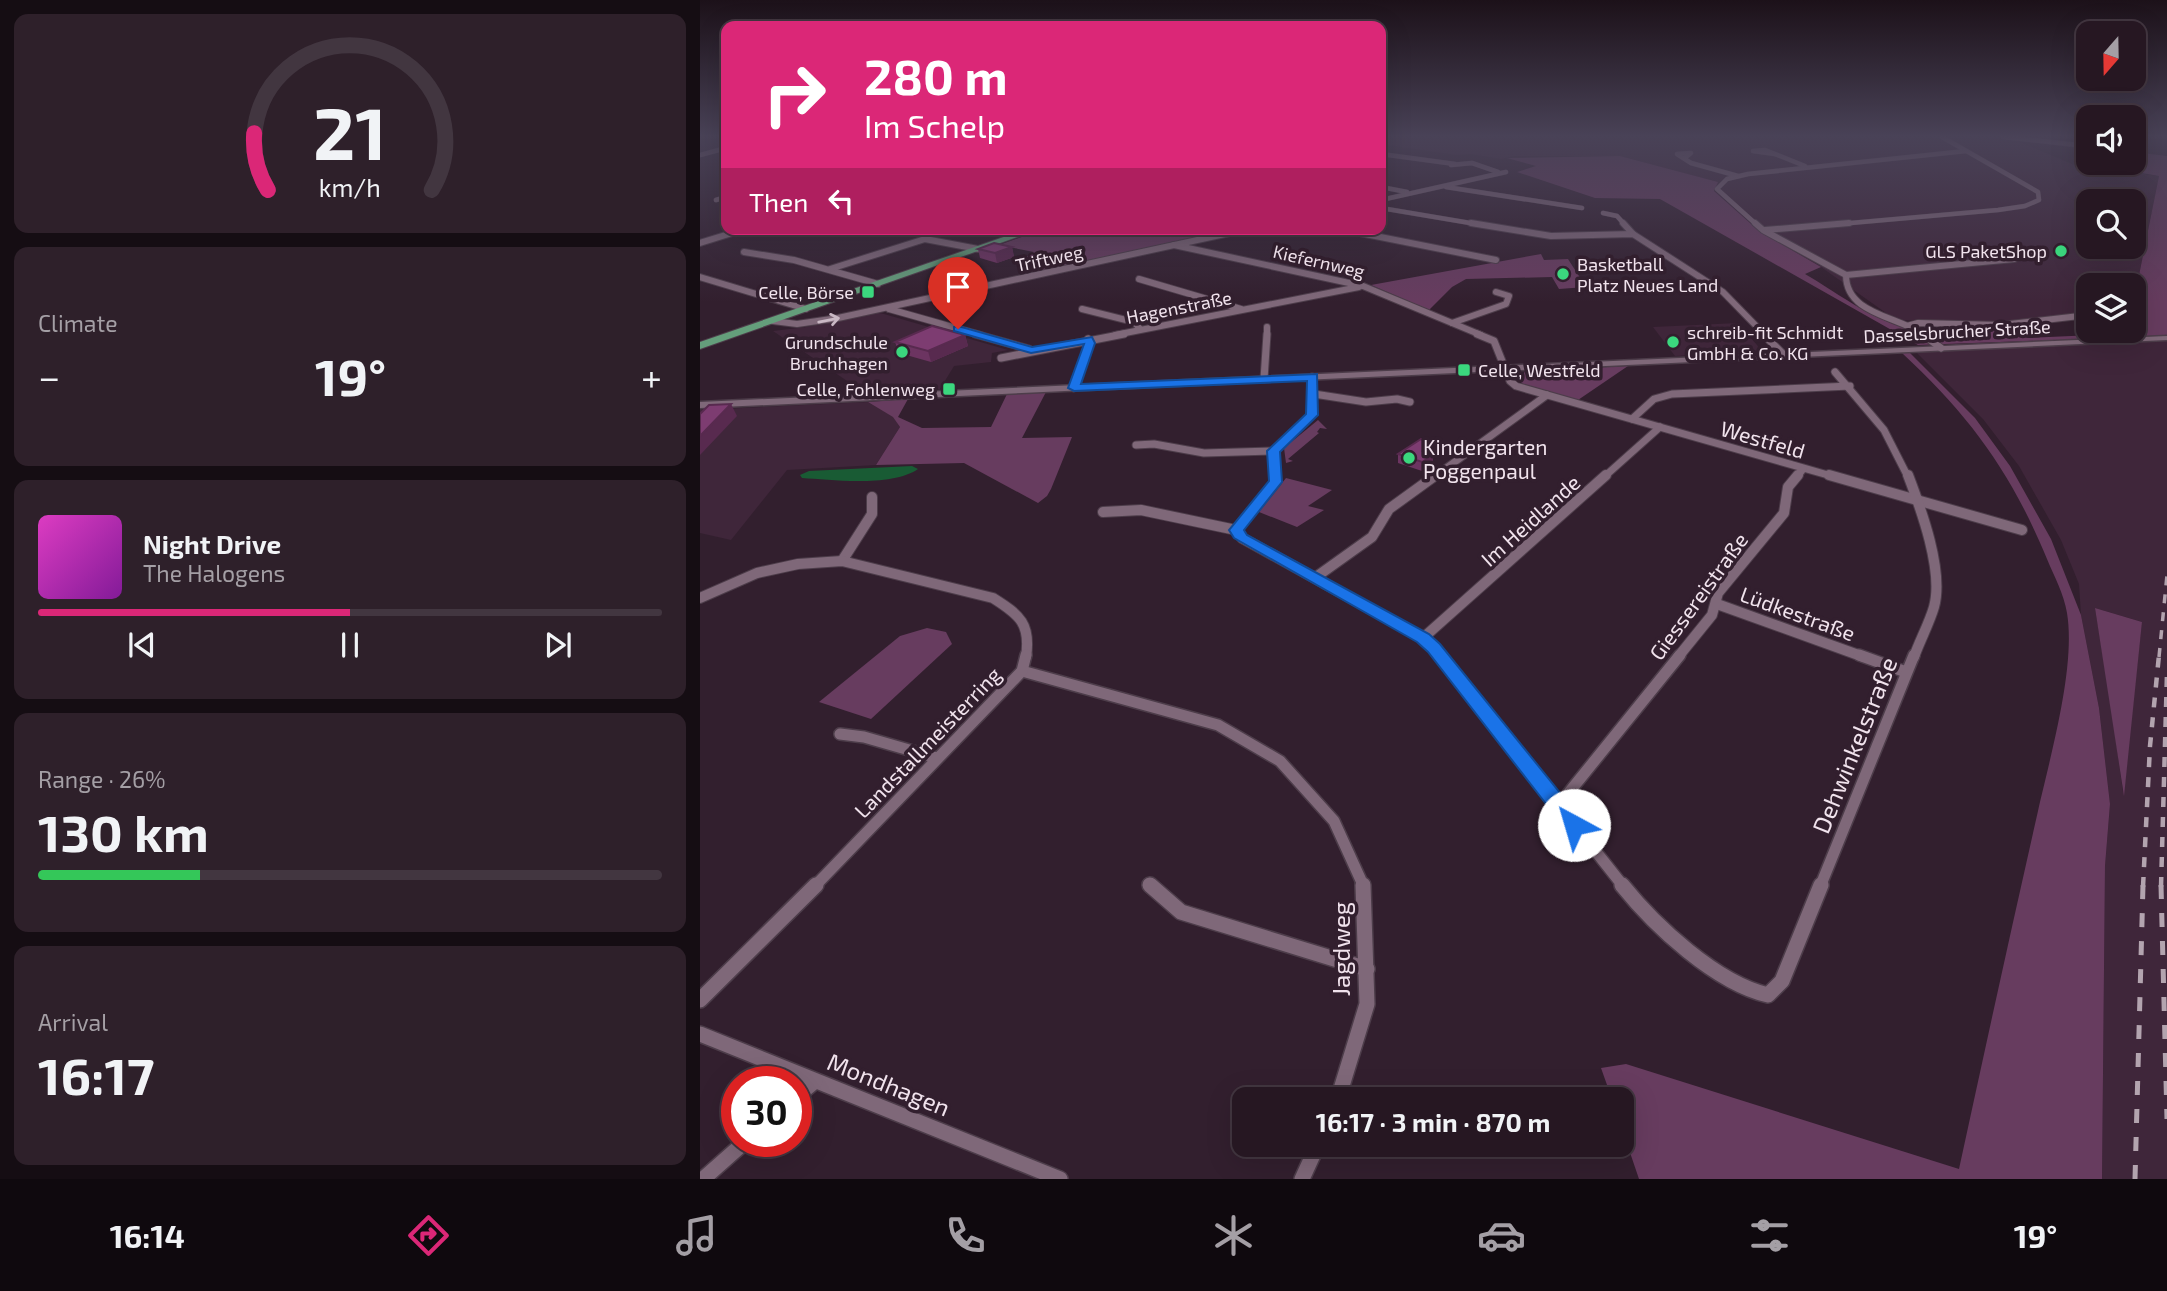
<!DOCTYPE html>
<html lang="en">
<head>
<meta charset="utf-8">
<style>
  :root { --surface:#261722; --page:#2e202a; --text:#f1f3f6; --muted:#a49fa5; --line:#423640; --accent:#db2777 }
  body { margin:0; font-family:"Exo 2",sans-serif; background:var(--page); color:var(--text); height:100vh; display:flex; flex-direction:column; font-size:26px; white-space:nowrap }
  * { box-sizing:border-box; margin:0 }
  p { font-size:23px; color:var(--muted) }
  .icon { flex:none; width:38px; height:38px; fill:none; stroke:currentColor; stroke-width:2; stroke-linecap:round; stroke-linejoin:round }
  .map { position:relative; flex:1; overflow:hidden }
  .side { display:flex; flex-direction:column; gap:14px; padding:14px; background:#150d13; width:700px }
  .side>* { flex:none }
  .guide { position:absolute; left:21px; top:21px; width:665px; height:214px; border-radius:14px; box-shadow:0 7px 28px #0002,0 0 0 2px var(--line); background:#db2777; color:#fff; overflow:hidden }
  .needle { width:46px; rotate:200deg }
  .tools { position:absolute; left:1376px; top:21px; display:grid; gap:14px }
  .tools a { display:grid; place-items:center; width:70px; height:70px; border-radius:14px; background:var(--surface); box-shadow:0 7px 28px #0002,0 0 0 2px var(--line); font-size:35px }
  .speed { position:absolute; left:21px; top:1066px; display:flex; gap:14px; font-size:35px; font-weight:700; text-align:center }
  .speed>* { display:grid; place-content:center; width:91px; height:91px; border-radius:50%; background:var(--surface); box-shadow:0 7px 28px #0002,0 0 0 2px var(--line); line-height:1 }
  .speed .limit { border:10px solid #d22; background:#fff; color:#111 }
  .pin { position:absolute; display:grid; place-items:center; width:60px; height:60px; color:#fff; margin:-72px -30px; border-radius:50% 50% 50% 0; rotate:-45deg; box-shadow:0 0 7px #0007 }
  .pin .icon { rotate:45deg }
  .me { position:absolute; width:77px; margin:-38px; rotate:321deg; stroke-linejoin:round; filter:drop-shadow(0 0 5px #0008) }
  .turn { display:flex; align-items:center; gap:24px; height:147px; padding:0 28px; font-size:32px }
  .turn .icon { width:91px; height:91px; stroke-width:2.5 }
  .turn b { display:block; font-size:49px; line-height:60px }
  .then { display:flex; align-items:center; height:66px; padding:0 28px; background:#0003; gap:14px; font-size:26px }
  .big { font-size:52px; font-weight:700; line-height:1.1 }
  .side .tile { flex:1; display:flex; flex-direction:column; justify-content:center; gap:10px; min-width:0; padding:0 24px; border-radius:14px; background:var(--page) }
  .side .dial { align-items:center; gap:0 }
  .dial svg { height:182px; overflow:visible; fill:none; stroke:var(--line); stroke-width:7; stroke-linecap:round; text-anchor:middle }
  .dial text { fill:var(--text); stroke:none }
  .song { display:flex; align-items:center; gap:21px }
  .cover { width:84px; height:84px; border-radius:10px; background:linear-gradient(135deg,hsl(310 70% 55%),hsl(290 70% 35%)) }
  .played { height:7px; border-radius:4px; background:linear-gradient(90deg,var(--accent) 50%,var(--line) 50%) }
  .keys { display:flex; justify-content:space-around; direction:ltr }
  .heat { display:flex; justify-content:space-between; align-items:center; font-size:38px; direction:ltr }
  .charge { height:10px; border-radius:5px; background:linear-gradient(90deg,#34c759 26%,var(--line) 0) }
  .trip { position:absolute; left:532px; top:1087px; width:402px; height:70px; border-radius:14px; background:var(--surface); box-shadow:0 7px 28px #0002,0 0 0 2px var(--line); font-weight:700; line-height:70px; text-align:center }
  .dock { display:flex; height:112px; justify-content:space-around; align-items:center; background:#0f090e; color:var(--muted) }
  .dock .icon { width:49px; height:49px }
  .dock .on { color:var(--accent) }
  .dock b { font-size:32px; color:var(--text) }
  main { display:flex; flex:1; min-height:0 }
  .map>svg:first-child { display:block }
</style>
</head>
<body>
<main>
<section class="side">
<div class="tile dial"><svg viewBox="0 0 100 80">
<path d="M14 69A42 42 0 1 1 86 69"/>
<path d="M14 69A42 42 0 0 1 8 44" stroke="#db2777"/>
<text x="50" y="56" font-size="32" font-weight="700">21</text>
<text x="50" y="72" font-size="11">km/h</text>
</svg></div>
<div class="tile"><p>Climate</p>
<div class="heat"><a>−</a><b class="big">19°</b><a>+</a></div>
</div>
<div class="tile">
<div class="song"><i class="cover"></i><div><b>Night Drive</b><p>The Halogens</p></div></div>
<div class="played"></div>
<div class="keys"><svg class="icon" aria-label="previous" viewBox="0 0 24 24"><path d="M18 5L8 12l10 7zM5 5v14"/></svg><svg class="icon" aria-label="pause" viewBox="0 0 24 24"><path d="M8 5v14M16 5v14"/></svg><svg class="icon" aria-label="next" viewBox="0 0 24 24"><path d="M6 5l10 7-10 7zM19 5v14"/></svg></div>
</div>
<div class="tile"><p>Range · 26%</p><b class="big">130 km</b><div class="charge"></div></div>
<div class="tile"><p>Arrival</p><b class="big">16:17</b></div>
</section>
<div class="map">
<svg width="1467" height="1179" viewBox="0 0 1467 1179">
  <rect width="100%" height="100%" fill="#321f2e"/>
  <g fill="#3f263a" fill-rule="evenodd">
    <path d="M686,137H1296L1310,138L1377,166L1459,176L1433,305V285H1388V313L1292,323L1196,320L1121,267L1059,231L1014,191L1017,182L920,156H814L801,159L771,154L756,155L681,144V139ZM1388,201H1433V247H1388Z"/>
    <polygon points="175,312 184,314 308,350 292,353 291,362 254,366 240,389 165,393 73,331 106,327"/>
    <polygon points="1038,323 1063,352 975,356 953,327"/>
    <path d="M1467,341V1179H1402L1405,866L1410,804L1399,708L1381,615L1379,584L1361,540L1319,466L1283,419L1216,352ZM1395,608L1442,622L1423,792L1412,711Z"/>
    <polygon points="168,402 194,417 200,427 176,465 87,470 31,540 0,533 0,410"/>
  </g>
  <g fill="#673c5f">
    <path d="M1314,140L1388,147V163H1433V152L1467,156V336L1218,345L960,199L895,198L817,172L836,166L807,158L920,156L1018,182L1014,191L1059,231L1121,267L1105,274C1138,293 1185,330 1223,330L1225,325L1305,327L1328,338L1416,334L1422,331H1433V305L1459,176L1385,163L1387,149Z"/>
    <polygon points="344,229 541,229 336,273 318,262 334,252 299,245"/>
    <polygon points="841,254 844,260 868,259 886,287 859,289 852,277 766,279 752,287 729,310 671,285"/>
    <path d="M1202,353H1210L1275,418L1310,466L1351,539L1381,615L1399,708L1410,804L1405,866L1402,1179H939L922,1129V1099H912L901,1068L926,1064L1259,1169C1285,1049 1311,930 1338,811C1350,757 1376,667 1367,613C1364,594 1354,576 1347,559C1311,472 1270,416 1202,353Z"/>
    <polygon points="928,366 878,400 820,383 825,371"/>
    <polygon points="346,392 322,438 372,437 351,489 347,496 338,503 264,463 176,465 200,427 193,417 168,402 208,399 198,417 222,428 291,427 307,394"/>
    <polygon points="618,420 627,429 620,428 617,432 619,433 588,459 593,461 586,463 584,448"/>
    <polygon points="586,478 632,490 608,506 624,510 597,527 559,512"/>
    <polygon points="1395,608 1442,622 1424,796"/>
    <polygon points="227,628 246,632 252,644 171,719 119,702 200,636"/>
  </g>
  <path fill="#195b34" d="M212,466L218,469C193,487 132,480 102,478L100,475L109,471Z"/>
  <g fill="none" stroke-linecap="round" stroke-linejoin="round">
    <g stroke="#4d3d4a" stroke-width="5">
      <g id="minor-far5">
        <polyline points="1303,137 1388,146"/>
        <polygon points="1065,150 1075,154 1053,151"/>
        <polyline points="681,154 755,164"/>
        <polyline points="1075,154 1105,166"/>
        <polyline points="0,155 26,148"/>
        <polyline points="986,157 991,153 977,154 991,163 1038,176"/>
        <polyline points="751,165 772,163 798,172"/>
        <polyline points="681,187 707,192"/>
        <polyline points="746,187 882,208"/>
        <polyline points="16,200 26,197"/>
        <polyline points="681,200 806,172"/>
        <polyline points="681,208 782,225"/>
        <polyline points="903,213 917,216 925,225"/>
        <polyline points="1057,225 1017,189 1027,179 1048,174 1266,151"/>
        <polyline points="1128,225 1298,210 1325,206 1339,200 1338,192 1242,137"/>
      </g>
    </g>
    <g stroke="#4d3d4a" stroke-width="8">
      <g id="minor-far4">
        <polyline points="771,223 851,236 933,234 1023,292 1065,335"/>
        <polyline points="923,223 933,234"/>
        <polyline points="1055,223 1063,230 1146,275 1314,259 1329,254"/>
        <polyline points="640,229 796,260"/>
        <polyline points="1065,230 1149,223"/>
        <polyline points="0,243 45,229"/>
        <polyline points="474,245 663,286 781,335"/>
        <polyline points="44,252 94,260 178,284"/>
        <polyline points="130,269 225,239 278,249"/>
        <path d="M1146,275C1146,315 1199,316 1224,335"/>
        <polyline points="0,277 106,309"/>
        <polyline points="439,279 541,309"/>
        <polyline points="189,309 281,335"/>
        <polyline points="382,309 434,322 440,329"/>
        <polyline points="73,321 97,324 138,318 548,229"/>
        <polyline points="752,323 806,304 809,296 796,292"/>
        <polyline points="1207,326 1218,323 1301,325 1388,315"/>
        <polyline points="415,335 659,287"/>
        <polyline points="567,335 567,327"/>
      </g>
    </g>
    <g stroke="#4d3d4a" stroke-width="9">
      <g id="minor-far3">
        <polyline points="275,334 329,349"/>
        <polyline points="777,334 794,341 810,381 816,386 1135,477"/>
        <polyline points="1063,334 1084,355"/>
        <polyline points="1222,334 1241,348"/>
        <polyline points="301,358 424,334"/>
        <polyline points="1135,372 1184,430 1208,477"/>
        <polyline points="564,379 567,334"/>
        <polyline points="374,388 390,343 388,339"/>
        <polyline points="614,394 666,402 697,399 710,402"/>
        <polyline points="932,419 954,399 972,394 1150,386"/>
        <polyline points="436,445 454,444 504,453 574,451"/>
        <polyline points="576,477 574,451 612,415 612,377"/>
        <polyline points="734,477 847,395"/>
        <polyline points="904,477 960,427"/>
        <polyline points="1097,477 1103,469"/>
      </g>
    </g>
    <g stroke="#4d3d4a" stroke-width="12">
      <g id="minor-far2">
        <polyline points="1129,475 1322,530"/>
        <path d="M1208,475C1221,509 1244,571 1234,607C1229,624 1220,640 1214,657"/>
        <polyline points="403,512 441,510 536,530 542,538 723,638 741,657"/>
        <polyline points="536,530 576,482 576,475"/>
        <polyline points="142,561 172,514 172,497"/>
        <polyline points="616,577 672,537 689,509 736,475"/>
        <path d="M0,598L57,573L98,564L142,561L293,598C320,615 331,624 326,657"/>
        <polyline points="1017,604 1164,657"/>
        <polyline points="723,638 906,475"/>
        <polyline points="978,657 1012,615 1018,593 1084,513 1088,487 1098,475"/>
      </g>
    </g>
    <g stroke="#4d3d4a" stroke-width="14">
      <g id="minor-far1">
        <polyline points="740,655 924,887"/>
        <polyline points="1159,655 1206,672"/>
        <polyline points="322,671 518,725 580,761 634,821 664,887"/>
        <polyline points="140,734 164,737 237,758"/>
        <polyline points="858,806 980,655"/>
        <polyline points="449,884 452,887"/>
        <polyline points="114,887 322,671 326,655"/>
        <polyline points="1120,887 1214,655"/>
      </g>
    </g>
    <g stroke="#4d3d4a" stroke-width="18">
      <g id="minor">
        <polyline points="450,885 481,912 667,969"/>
        <path d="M922,885C955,926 1016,983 1068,995L1082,981L1121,885"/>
        <polyline points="0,1000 116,885"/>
        <polyline points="0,1034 360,1179"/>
        <polyline points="96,1097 115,1081"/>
        <polyline points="638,1099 667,1004 663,885"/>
        <polyline points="3,1179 46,1141"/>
        <polyline points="602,1179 618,1144"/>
      </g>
    </g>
    <g stroke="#4d3d4a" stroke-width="3">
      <polygon id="tertiary" points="1467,336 1467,340 0,408 0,402"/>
    </g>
    <g stroke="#4d3d4a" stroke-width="2">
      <polygon id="primary" points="327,229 340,229 0,349 0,342"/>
    </g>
    <use href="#minor-far5" stroke="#7f6879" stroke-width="4.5"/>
    <use href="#minor-far4" stroke="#7f6879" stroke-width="6"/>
    <use href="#minor-far3" stroke="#7f6879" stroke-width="7"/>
    <use href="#minor-far2" stroke="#7f6879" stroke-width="10"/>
    <use href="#minor-far1" stroke="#7f6879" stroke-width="11"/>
    <use href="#minor" stroke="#7f6879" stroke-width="15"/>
    <use href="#tertiary" fill="#7f6879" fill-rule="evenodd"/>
    <use href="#primary" fill="#649e7b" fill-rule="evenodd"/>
    <polyline stroke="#b3a4af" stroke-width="3.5" stroke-dasharray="9 9" stroke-linecap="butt" points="1459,657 1467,575"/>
    <g stroke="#b3a4af" stroke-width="4.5" stroke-dasharray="10 10" stroke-linecap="butt">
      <polyline points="1443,887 1450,746 1459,655"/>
      <polyline points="1461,887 1467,673"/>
    </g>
    <g stroke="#b3a4af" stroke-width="5" stroke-dasharray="14 14" stroke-linecap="butt">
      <polyline points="1461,885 1467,1119"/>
      <polyline points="1435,1179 1443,885"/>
    </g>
  </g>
  <g fill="#6c3461">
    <polygon points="312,247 314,257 297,263 280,258 278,249"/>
    <polygon points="265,335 268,346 231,362 199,353 195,342"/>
    <polygon points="735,451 731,454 733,463 722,471 698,463 698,454"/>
  </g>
  <g fill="#582a4f">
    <polygon points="312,247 314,257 297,263 295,253"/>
    <polygon points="265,335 268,346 231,362 228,351"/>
    <polygon points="31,404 37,416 0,455 0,436"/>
    <polygon points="735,443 735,451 723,459 723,451"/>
    <polygon points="733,455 733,463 722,471 722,462"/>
  </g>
  <g fill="#7d3c71" stroke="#582a4f" stroke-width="2">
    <polygon points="294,243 312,247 295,253 278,249"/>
    <polygon points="232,326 265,335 228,351 195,342"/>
    <polygon points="31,404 0,436 0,414 9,405"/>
    <polygon points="721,439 735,443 723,451 733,455 722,462 698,454"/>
  </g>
  <defs><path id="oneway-shaft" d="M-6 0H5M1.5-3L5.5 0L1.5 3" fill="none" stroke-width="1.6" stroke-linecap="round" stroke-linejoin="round" transform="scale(1.75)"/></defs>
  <use stroke="#c9b8c4" href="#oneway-shaft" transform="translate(129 320) rotate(-11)"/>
  <linearGradient id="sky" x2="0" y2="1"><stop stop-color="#1c1119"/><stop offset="0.45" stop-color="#494257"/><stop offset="1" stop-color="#494257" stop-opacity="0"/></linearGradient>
  <rect width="1467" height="302" fill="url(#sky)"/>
  <polygon fill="#1a73e8" stroke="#114b97" stroke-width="2" points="258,326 332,347 392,337 395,343 381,384 617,374 618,415 580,452 582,482 544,530 547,535 729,634 740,644 882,820 885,825 882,831 874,833 867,831 728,652 717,642 534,538 529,530 569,481 567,451 606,414 607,381 374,391 368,388 384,344 331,353 254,331 254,327"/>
  <g fill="#3bd77e" stroke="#321f2e" stroke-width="2.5">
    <circle cx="1361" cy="251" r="7"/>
    <circle cx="863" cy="274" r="7"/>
    <rect x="161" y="285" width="14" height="14" rx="3.5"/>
    <circle cx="973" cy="342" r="7"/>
    <circle cx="202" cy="352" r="7"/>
    <rect x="757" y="363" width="14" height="14" rx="3.5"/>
    <rect x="242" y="382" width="14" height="14" rx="3.5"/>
    <circle cx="709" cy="458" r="7"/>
  </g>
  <g text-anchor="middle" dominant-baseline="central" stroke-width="7" stroke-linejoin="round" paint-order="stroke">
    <g font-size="18" fill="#f1e3ed" stroke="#321f2e" text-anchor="end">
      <text x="1347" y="251">GLS PaketShop</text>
      <text x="877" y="264" text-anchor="start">Basketball<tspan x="877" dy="21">Platz Neues Land</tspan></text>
      <text x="154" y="292">Celle, Börse</text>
      <text x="987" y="332" text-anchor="start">schreib-fit Schmidt<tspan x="987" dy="21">GmbH &amp; Co. KG</tspan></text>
      <text x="188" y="342">Grundschule<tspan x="188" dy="21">Bruchhagen</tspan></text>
      <text x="778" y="370" text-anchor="start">Celle, Westfeld</text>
      <text x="235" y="389">Celle, Fohlenweg</text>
    </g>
    <g font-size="18" fill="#f1e3ed" stroke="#321f2e">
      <text transform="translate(349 258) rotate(-12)">Triftweg</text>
      <text transform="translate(619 261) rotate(13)">Kiefernweg</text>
      <text transform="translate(479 307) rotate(-11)">Hagenstraße</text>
      <text transform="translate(1257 331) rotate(-3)">Dasselsbrucher Straße</text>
    </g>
    <g font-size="21" fill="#f1e3ed" stroke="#321f2e">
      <text transform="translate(1063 439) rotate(16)">Westfeld</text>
      <text transform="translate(830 520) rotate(-42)">Im Heidlande</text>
      <text transform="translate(998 596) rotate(-54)">Giessereistraße</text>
      <text transform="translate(1098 613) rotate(20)">Lüdkestraße</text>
      <text transform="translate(227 742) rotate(-46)">Landstallmeisterring</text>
    </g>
    <g font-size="21" fill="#f1e3ed" stroke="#321f2e" text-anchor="start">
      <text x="723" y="446">Kindergarten<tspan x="723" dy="24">Poggenpaul</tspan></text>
    </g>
    <g font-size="24" fill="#f1e3ed" stroke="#321f2e">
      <text transform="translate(1154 745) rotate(-68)">Dehwinkelstraße</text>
      <text transform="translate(640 949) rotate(-90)">Jagdweg</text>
      <text transform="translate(189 1084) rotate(22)">Mondhagen</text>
    </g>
  </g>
</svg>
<div class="tools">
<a><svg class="needle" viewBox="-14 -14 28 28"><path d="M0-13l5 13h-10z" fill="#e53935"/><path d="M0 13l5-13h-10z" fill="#a49fa5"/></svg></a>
<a><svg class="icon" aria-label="sound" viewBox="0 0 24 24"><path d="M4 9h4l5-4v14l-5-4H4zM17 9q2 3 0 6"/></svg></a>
<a><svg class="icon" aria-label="search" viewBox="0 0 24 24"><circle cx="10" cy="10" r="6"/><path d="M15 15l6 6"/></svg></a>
<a><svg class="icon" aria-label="layers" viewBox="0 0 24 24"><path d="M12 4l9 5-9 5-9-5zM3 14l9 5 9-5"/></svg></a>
</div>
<div class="speed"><div class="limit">30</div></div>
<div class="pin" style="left:258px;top:329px;background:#d93025"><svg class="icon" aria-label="arrive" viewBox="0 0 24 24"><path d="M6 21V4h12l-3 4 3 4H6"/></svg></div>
<svg class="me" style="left:874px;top:825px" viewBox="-20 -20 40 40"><circle r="19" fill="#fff"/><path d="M0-13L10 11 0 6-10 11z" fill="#1a73e8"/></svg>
<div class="trip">16:17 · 3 min · 870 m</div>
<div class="guide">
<div class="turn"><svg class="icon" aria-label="right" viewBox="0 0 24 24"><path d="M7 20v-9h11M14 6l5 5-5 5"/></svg><div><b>280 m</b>Im Schelp</div></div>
<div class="then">Then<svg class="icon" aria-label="left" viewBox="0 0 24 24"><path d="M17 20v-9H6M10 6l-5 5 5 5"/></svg></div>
</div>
</div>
</main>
<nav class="dock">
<b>16:14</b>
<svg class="icon on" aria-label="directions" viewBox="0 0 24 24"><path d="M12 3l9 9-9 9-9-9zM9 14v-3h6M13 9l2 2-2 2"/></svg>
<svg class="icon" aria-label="music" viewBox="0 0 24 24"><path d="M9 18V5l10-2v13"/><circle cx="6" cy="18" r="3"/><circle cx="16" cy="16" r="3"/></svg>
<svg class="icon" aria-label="phone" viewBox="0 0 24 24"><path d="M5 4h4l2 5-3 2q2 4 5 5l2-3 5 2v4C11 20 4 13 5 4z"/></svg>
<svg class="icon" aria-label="climate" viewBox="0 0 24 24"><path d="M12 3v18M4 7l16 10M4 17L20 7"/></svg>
<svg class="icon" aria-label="car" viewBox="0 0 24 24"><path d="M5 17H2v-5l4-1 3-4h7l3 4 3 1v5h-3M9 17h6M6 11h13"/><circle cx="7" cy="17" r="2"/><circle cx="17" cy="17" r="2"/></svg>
<svg class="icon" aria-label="filters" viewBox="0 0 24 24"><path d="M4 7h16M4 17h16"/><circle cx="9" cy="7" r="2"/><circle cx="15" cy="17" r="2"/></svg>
<b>19°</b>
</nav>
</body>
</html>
